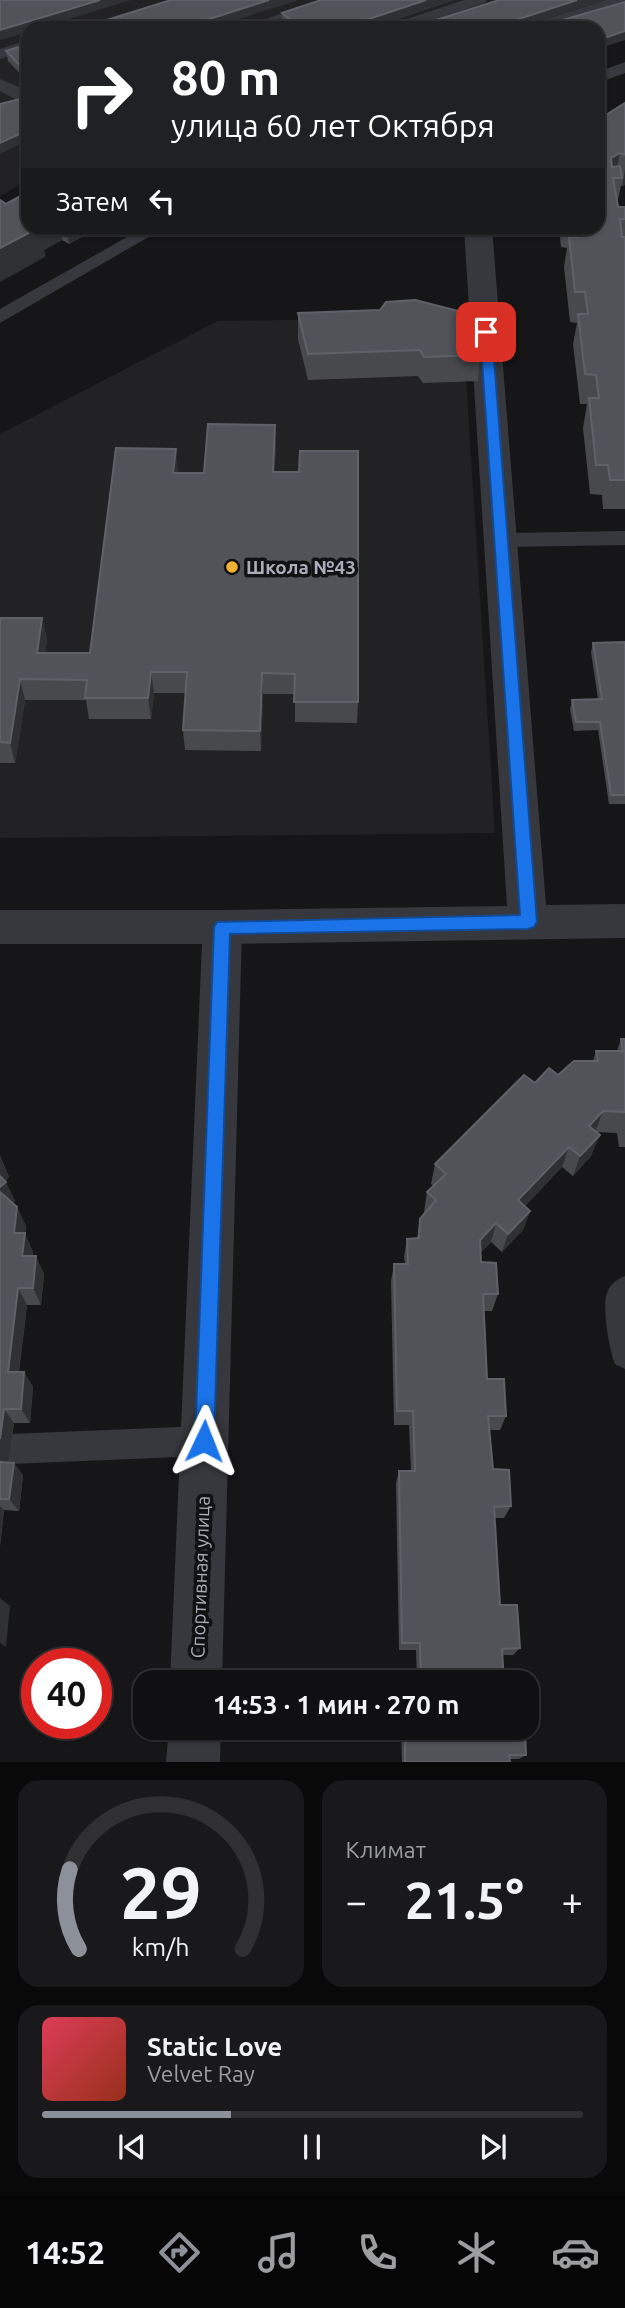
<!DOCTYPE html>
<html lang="ru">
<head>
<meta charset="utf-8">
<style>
  :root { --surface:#101012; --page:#19191b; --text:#f1f3f6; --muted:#9c9d9f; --line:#303032; --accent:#8c9099 }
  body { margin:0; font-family:Ubuntu,sans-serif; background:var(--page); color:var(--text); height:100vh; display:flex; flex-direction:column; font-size:26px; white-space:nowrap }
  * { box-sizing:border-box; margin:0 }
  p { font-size:23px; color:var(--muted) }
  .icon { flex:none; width:38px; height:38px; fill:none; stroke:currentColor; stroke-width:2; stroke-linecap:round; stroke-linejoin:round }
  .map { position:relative; height:1762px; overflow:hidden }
  .drawer { display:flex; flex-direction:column; gap:18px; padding:18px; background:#09090a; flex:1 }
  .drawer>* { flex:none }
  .guide { position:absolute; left:21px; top:21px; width:584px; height:214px; border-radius:21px; box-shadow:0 2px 5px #0004,0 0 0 2px var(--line); background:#202124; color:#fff; overflow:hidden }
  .speed { position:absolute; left:21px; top:1648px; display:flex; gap:14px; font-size:35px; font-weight:700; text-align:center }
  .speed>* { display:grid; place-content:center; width:91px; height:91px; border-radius:50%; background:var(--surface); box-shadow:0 2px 5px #0004,0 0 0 2px var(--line); line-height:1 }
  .speed .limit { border:10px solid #d22; background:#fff; color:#111 }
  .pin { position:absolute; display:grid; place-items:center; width:60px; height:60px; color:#fff; margin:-30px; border-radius:14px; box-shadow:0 4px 10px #0006 }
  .me { position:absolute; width:77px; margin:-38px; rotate:2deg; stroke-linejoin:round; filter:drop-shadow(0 0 5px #0008) }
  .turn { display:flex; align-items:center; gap:24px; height:147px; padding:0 35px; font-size:32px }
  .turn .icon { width:91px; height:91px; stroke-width:2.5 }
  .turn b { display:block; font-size:49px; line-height:60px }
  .then { display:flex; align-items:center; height:66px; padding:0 35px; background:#0003; gap:14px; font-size:26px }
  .big { font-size:52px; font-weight:600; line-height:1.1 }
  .drawer .card { flex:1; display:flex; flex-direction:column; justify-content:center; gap:10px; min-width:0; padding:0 24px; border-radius:21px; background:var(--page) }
  .drawer .dial { align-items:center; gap:0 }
  .dial svg { height:182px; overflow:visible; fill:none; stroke:var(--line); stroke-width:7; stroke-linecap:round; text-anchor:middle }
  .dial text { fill:var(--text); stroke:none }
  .song { display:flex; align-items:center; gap:21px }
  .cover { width:84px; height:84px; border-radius:10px; background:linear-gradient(135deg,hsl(350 70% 55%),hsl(10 70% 35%)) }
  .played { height:7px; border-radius:4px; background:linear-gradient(90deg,var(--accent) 35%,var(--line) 35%) }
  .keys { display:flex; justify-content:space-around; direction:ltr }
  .heat { display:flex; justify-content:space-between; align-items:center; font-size:38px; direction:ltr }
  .drawer .tiles { flex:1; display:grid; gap:18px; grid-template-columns:1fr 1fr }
  .card:last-child { grid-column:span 2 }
  .trip { position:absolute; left:133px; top:1670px; width:406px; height:70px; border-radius:21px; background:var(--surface); box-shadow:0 2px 5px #0004,0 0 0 2px var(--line); font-weight:600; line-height:70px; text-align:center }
  .dock { display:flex; height:112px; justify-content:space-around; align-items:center; background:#060607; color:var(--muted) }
  .dock .icon { width:49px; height:49px }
  .dock .current { color:var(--accent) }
  .dock b { font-size:32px; color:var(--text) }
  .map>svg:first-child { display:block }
</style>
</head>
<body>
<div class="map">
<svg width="625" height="1762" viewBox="0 0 625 1762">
  <rect width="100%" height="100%" fill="#161618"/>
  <g fill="#222225">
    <polygon points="0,0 625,0 625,11 567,28 28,28 28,180 0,196"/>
    <polygon points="462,317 495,833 0,838 0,434 218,321"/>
  </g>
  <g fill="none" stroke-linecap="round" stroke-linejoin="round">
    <g fill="#37383d" fill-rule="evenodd">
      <polygon points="319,0 341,0 338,3 269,28 246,28 249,25"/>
      <polygon points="464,0 487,0 484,3 409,28 386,28 389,25"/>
      <polygon points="606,0 625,0 625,4 549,28 525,28 528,25"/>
      <polygon points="28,40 28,50 0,59 0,49"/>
      <polygon points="625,62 625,73 598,83 598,72"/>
      <polygon points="0,79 28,91 28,101 17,100 0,91"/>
      <polygon points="143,228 164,228 0,323 0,309"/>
      <polygon points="625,531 625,545 503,547 496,545 493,540 496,535 503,533"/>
      <path d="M625,1276V1369L615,1364C609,1350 603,1311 606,1296C609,1285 615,1280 625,1276Z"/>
      <polygon points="204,1426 215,1430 219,1441 215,1452 204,1456 10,1464 0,1460 0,1438 10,1434"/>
    </g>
    <polygon fill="#37383d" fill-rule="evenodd" points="464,228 492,228 546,905 625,904 625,938 222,944 208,939 202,927 208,915 222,910 507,906"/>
    <g fill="#37383d" fill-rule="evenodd">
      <polygon points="0,910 222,910 236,915 242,927 222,1682 170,1682 202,944 0,944"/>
      <polygon points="169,1727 221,1727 220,1762 166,1762"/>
    </g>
  </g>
  <g fill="#47494d">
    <polygon points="454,0 370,28 289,28 282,22 282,13"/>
    <polygon points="28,44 28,82 8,61 6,51"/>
    <polygon points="625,103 625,185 621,186 617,204 618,207 625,207 625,509 603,509 602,495 590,494 583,428 587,404 580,404 573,344 577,323 570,322 564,267 567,248 561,247 559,228 598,228"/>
    <polygon points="28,184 28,228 98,228 69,244 62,240 44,250 45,257 6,204 25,193 23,187"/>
    <polygon points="298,313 480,355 478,381 423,383 418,376 308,380 298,339"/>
    <polygon points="276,447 274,472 358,702 357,723 295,722 295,694 263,694 261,751 185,750 183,730 186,693 154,693 151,719 89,719 86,700 25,700 15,763 0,763 0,618 42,618 47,640 45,653 90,653 178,473 204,473"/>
    <polygon points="625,642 625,804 609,804 598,730 574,731 570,709 572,700 598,699 591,652 593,643"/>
    <polygon points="621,1039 625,1039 625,1147 619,1147 617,1133 596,1132 591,1156 573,1176 562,1167 525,1206 530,1211 523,1230 502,1252 491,1242 481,1252 481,1262 498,1294 492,1311 483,1311 487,1379 506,1416 500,1430 489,1430 493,1469 511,1506 504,1518 495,1518 500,1605 520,1648 513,1655 502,1655 504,1682 417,1682 416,1650 399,1650 396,1483 399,1471 411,1471 409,1425 394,1425 391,1281 394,1264 405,1264 404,1257 407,1239 417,1238 420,1219 425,1213 424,1212 427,1192 434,1186 431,1184 435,1164 535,1083 593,1061 596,1051 617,1051"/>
    <polygon points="0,1156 9,1177 5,1181 15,1201 13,1203 17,1207 26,1226 25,1234 33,1252 33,1256 44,1274 41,1305 27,1305 19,1372 24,1372 33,1387 30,1423 14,1423 9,1462 23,1475 19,1511 4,1510 0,1546"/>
    <polygon points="401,1727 525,1727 526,1755 519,1759 509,1759 510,1762 402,1762"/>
  </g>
  <g fill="#2f3033">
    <polygon points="100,0 131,0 40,28 28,28 28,32 0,40 0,30"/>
    <polygon points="269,0 299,0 211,28 181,28"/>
    <polygon points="426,0 454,0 370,28 342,28"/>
    <polygon points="577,0 605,0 519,28 491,28"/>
    <polygon points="625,31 625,40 598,49 598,40"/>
    <polygon points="28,130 28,140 0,154 0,143"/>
    <polygon points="620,153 615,178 611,158"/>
    <polygon points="625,169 625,185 622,187"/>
    <polygon points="34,228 61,228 62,240 44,250 45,257 0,282 0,248"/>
    <polygon points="66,228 98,228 69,244"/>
    <polygon points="275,425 276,447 273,494 273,472"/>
    <polygon points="176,449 178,471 176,495 173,473"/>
    <polygon points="42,618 47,640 42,674 37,653"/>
    <polygon points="151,672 154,693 151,719 148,698"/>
    <polygon points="262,673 263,694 261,751 260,731"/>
    <polygon points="20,679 25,700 15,763 10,743"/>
    <polygon points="603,1111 595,1132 589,1126"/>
    <polygon points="600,1135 591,1156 573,1176 580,1156"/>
    <polygon points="569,1147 562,1167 512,1220 518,1200"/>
    <polygon points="0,1157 9,1177 0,1186"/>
    <polygon points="6,1182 15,1201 7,1209 0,1194 0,1187"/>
    <polygon points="17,1207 26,1226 25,1234 33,1252 31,1274 22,1256 14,1233"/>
    <polygon points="530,1211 523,1230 502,1252 508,1234"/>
    <polygon points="496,1223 491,1242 475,1258 480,1240"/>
    <polygon points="36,1256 44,1274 41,1305 33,1288"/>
    <polygon points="18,1288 27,1305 17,1387 8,1372"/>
    <polygon points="24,1372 33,1387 30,1423 21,1409"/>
    <polygon points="4,1409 14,1423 7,1475 0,1465 0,1439"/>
    <polygon points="14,1463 23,1475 19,1511 9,1499"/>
    <polygon points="0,1506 4,1510 0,1546"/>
    <polygon points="0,1598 10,1606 6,1647 0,1643"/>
  </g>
  <g fill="#525359" stroke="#5f6168" stroke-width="2">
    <polygon points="0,0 100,0 0,30"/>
    <polygon points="171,0 269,0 181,28 81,28"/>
    <polygon points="321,0 426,0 342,28 309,28 296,25 282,13"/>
    <polygon points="499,0 577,0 491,28 411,28"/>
    <polygon points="625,2 625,31 598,40 598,28 535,28"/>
    <polygon points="28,44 28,74 6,51"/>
    <polygon points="28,97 28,130 0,143 0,104"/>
    <polygon points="625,103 625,155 620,153 611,158 612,167 620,166 622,178 613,178 618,207 625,207 625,219 620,219 622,237 625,237 625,480 610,480 608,465 596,465 589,398 599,398 596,375 585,374 578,314 588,314 585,292 575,292 569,237 578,237 577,228 598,228 598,120"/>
    <polygon points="28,192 28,228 38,228 0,248 0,200 6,204"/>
    <polygon points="415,300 482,317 480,355 424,357 420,350 308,354 298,313 380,310 386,302"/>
    <polygon points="208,424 275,425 273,472 299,472 300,451 358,451 358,702 294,702 295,674 262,673 260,731 183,730 187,672 151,672 148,698 85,698 87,680 20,679 10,743 0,742 0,618 42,618 37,653 90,653 116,448 176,449 173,473 204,473"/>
    <polygon points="625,642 625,795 611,795 600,722 576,722 572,700 602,699 593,643"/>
    <polygon points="621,1039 625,1039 625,1112 603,1111 589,1126 600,1135 580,1156 569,1147 518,1200 530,1211 508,1234 496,1223 480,1240 481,1262 496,1263 498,1294 483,1294 487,1379 504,1379 506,1416 488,1416 493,1469 509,1470 511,1506 494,1507 500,1605 517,1605 520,1648 502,1649 504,1682 421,1682 420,1643 402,1643 399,1471 415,1471 413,1411 397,1411 394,1264 408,1264 407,1239 419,1238 420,1219 436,1200 427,1192 446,1174 435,1164 524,1075 535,1083 549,1068 558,1075 574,1061 598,1061 596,1051 623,1051"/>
    <polygon points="0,1176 6,1182 0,1187"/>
    <polygon points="0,1192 17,1207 14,1233 25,1233 22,1256 36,1256 33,1288 18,1288 8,1372 24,1372 21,1409 4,1409 0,1439"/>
    <polygon points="0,1462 14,1463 9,1499 0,1499"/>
    <polygon points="405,1727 525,1727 526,1755 509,1755 510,1762 405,1762"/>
  </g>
  <polygon fill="#1a73e8" stroke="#114b97" stroke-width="2" points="486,328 492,332 537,922 534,927 528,929 230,934 214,1441 211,1448 204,1451 197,1448 195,1441 214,927 217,922 520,915 480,332"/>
  <circle fill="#f2b134" stroke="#111113" stroke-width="2.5" cx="232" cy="567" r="7"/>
  <g text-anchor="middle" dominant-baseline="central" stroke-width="7" stroke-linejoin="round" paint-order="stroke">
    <g font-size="19" font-weight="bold" fill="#a8adb8" stroke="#111113" text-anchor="start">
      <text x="246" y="567">Школа №43</text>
    </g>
    <g font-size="19" fill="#a8adb8" stroke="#111113">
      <text transform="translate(200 1577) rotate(-88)">Спортивная улица</text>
    </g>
  </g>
</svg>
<div class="speed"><div class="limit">40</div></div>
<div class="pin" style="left:486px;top:332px;background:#d93025"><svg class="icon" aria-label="arrive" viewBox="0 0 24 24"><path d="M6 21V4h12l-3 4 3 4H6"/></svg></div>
<svg class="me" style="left:204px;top:1441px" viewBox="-20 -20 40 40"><path d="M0-17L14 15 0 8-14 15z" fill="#1a73e8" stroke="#fff" stroke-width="4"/></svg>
<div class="trip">14:53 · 1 мин · 270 m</div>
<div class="guide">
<div class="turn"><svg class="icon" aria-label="right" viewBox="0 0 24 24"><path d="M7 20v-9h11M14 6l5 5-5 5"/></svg><div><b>80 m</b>улица 60 лет Октября</div></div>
<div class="then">Затем<svg class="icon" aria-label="left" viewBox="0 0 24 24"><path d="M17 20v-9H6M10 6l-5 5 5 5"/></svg></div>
</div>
</div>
<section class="drawer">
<div class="tiles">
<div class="card dial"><svg viewBox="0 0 100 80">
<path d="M14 69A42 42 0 1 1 86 69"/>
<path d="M14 69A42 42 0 0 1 10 34" stroke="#8c9099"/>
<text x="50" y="56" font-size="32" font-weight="700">29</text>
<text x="50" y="72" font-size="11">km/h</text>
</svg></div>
<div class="card"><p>Климат</p>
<div class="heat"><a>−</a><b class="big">21.5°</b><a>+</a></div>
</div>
<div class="card">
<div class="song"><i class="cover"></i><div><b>Static Love</b><p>Velvet Ray</p></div></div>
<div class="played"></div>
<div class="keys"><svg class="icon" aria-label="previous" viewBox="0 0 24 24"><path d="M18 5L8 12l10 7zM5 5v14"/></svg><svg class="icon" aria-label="pause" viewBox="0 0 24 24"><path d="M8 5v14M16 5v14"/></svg><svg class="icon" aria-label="next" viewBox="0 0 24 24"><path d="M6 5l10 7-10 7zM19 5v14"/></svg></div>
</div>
</div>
</section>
<nav class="dock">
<b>14:52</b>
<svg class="icon current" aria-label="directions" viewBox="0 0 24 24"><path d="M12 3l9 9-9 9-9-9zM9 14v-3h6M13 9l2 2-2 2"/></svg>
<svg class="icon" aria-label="music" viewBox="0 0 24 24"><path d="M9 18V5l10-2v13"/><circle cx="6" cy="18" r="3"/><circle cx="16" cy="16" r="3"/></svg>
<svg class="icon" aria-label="phone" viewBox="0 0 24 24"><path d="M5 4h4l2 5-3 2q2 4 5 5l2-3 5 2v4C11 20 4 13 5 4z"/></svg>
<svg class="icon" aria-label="climate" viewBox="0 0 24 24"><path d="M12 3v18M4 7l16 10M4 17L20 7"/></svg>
<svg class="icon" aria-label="car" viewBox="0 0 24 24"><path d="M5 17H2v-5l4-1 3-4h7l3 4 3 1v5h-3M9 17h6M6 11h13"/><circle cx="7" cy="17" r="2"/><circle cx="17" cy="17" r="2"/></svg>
</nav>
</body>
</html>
